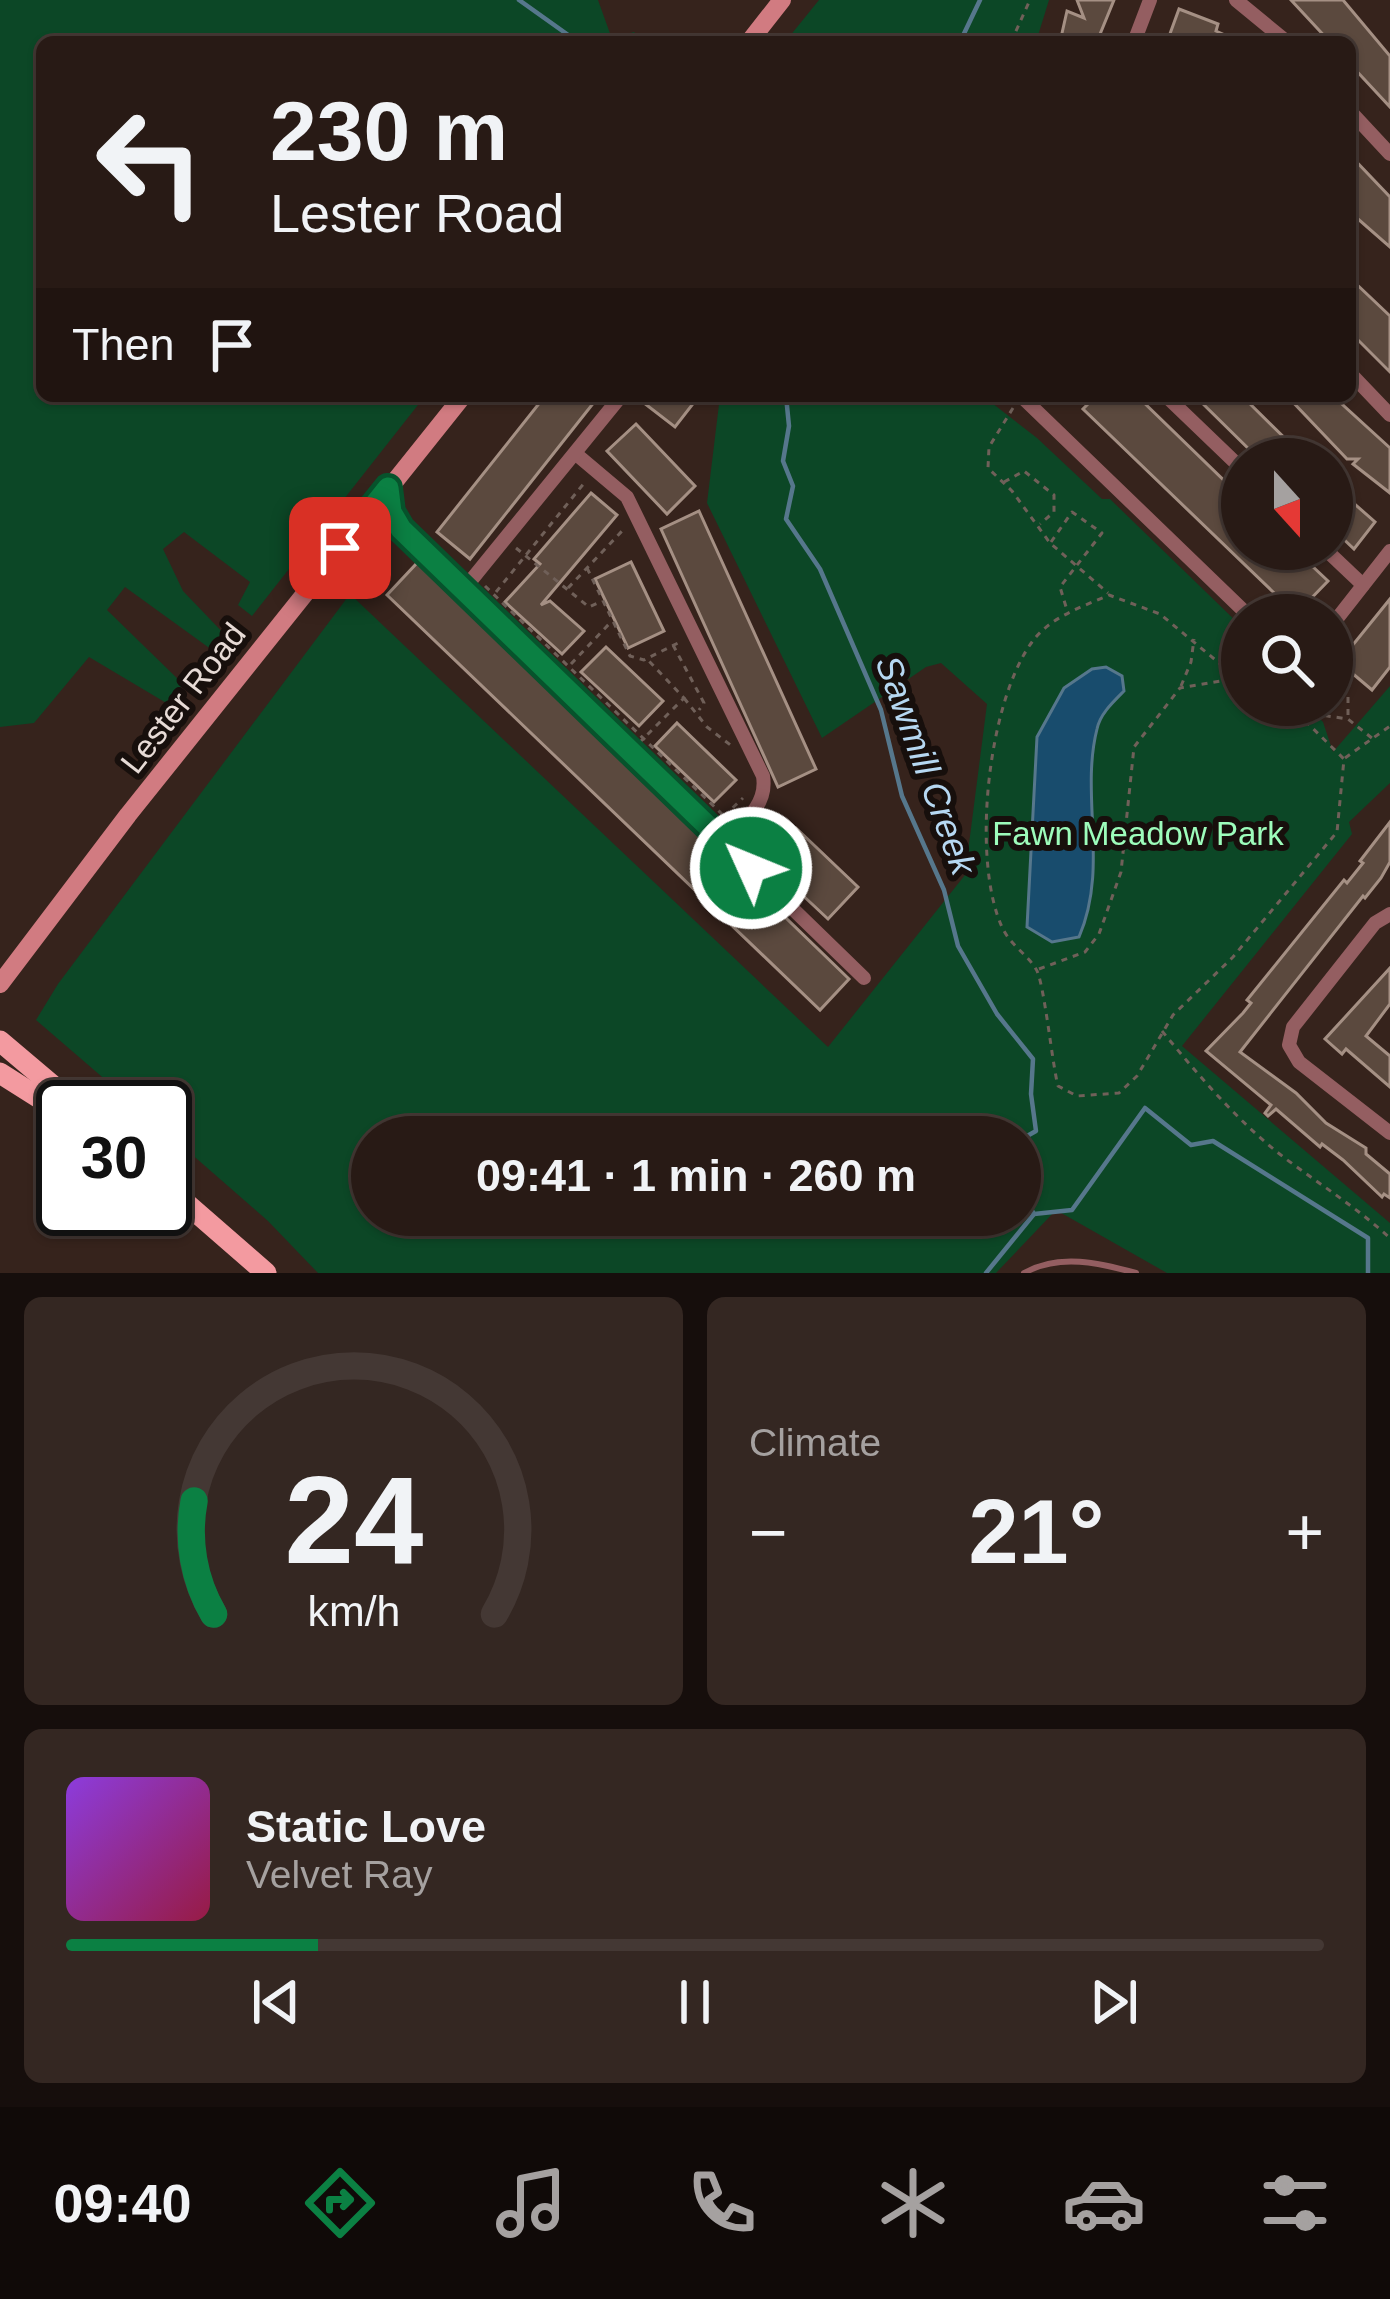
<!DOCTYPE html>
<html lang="en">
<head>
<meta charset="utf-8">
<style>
  :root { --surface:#281a15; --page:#342722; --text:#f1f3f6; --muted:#a5a1a0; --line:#443834; --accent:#0b8043 }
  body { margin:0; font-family:Helvetica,sans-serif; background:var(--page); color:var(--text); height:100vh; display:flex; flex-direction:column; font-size:45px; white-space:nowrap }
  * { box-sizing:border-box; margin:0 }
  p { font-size:39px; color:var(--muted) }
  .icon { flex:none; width:66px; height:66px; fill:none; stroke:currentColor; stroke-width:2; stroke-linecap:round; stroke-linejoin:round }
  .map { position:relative; height:1273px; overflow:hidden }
  .sheet { display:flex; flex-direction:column; gap:24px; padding:24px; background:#160e0c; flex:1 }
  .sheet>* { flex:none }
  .hud { position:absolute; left:36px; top:36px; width:1320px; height:366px; border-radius:18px; box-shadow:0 3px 9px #0004,0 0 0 3px var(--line); background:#281a15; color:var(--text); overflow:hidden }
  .needle { width:78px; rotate:159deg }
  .controls { position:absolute; left:1221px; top:438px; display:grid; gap:24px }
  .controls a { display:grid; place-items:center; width:132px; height:132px; border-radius:50%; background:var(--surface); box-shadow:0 3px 9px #0004,0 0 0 3px var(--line); font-size:60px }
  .speed { position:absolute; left:36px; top:1080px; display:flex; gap:24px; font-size:60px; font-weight:700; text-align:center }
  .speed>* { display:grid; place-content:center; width:156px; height:156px; border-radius:50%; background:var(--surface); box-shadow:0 3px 9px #0004,0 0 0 3px var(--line); line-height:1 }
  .speed .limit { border:6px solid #111; border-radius:18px; background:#fff; color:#111 }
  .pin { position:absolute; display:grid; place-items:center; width:102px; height:102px; color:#fff; margin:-51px; border-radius:24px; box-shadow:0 6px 18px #0006 }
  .me { position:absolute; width:132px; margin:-66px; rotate:314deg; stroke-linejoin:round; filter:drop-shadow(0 0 9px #0008) }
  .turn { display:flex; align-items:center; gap:42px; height:252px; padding:0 36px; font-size:54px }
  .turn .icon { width:156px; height:156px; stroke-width:2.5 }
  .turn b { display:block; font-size:84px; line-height:102px }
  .then { display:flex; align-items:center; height:114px; padding:0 36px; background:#0003; gap:24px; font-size:45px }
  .big { font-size:90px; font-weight:700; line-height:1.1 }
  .sheet .tile { flex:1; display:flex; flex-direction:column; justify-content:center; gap:18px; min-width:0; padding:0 42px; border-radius:18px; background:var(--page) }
  .sheet .dial { align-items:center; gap:0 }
  .dial svg { height:312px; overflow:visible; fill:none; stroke:var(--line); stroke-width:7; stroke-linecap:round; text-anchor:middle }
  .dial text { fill:var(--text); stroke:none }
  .song { display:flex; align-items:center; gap:36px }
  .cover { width:144px; height:144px; border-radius:18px; background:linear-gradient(135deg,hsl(270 70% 55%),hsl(340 70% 35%)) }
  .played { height:12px; border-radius:6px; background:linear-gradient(90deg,var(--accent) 20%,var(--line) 20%) }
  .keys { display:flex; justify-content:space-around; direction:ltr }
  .heat { display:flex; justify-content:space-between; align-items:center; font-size:66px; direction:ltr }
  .sheet .tiles { flex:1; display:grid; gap:24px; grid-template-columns:1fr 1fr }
  .tile:last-child { grid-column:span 2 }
  .trip { position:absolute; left:351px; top:1116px; width:690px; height:120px; border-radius:60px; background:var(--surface); box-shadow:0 3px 9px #0004,0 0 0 3px var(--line); font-weight:700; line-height:120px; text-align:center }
  .tab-bar { display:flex; height:192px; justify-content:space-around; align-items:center; background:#100a08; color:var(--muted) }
  .tab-bar .icon { width:84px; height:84px }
  .tab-bar .on { color:var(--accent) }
  .tab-bar b { font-size:54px; color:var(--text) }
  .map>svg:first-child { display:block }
</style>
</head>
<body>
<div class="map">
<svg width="1390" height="1273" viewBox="0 0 1390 1273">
  <rect width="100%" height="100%" fill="#36231c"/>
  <g fill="#0c4726" fill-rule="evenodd">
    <polygon points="0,0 598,0 612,39 634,32 642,42 42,42 42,396 425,396 252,616 238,605 250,582 184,532 163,549 183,591 230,640 219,655 125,587 107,610 183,684 168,704 89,657 34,723 0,727"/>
    <polygon points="819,0 1049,0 1036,42 785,42"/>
    <path d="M720,396H983L1037,438L1102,499H1110L1242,627V705H1306L1323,722L1333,752L1390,686V783L1349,822L1352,834L1182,1046L1390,1223V1273H1167L1056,1210L996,1273H318L268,1221L165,1131V1107H137L36,1020L58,984L350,594L828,1047L965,875L987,704L941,663L926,667L822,738L707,503ZM372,1137H1020V1215H372Z"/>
  </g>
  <path fill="#184c6d" stroke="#56778c" stroke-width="3" d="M1106,667L1122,676L1124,691C1113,702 1100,714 1097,729C1080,796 1109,867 1079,937L1052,942L1027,927L1037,737L1064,688L1092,669Z"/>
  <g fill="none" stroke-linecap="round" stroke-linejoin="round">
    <g stroke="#56778c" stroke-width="4.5">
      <polyline points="519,0 578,42"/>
      <polyline points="960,42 980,0"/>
      <polyline points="786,396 789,426 783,461 793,486 786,519 820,569 881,710 902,796 944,890 958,946 997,1014 1033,1059 1031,1094 1036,1131 1020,1140"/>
      <polyline points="1020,1189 1034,1214 1072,1210 1145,1108 1191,1145 1213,1141 1368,1238 1368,1273"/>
      <polyline points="986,1273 1034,1214"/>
    </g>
  </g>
  <g fill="#5b493e" stroke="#a59084" stroke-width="3">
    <polygon points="1077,0 1114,0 1098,39 1060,42 1067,11 1084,18"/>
    <polygon points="1291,0 1343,0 1390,56 1390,107 1350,64 1350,42 1330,42"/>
    <polygon points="1179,9 1218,24 1216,31 1241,42 1167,42"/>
    <polygon points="1350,155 1390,197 1390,247 1350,212"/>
    <polygon points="1350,278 1390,316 1390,372 1350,332"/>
    <polygon points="545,396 599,396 470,559 437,532"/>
    <polygon points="650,396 699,396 675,427 644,403"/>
    <polygon points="1107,396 1137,396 1242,498 1242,549 1294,549 1328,581 1296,614 1083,409 1094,398 1100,403"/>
    <polygon points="1195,396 1242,396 1306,459 1259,459"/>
    <polygon points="1287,396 1333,396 1390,448 1390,493 1353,464 1358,459 1347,459"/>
    <polygon points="636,424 695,486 667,514 607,451"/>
    <polygon points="1332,484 1375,522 1354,549 1332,528"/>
    <polygon points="591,493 617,515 541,605 550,601 584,631 562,654 505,602 540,564 534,559"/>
    <polygon points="699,511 816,769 778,787 661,529"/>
    <polygon points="418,562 849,979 820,1010 387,595"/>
    <polygon points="631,562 664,631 628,648 595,579"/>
    <polygon points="1390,599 1390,667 1372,690 1339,662"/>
    <polygon points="606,647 663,701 639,726 581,672"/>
    <polygon points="677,723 736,780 714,802 655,746"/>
    <polygon points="1390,822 1390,862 1381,878 1365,898 1363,896 1240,1052 1296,1093 1326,1123 1366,1148 1366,1154 1390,1174 1390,1198 1384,1194 1382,1197 1343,1160 1322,1144 1320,1147 1276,1109 1268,1116 1265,1113 1271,1105 1206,1051 1243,1013 1251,1003 1247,1000 1344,880 1347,883 1363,863 1360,861"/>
    <polygon points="796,828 858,887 828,919 765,860"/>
    <polygon points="1390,968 1390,1004 1366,1036 1390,1056 1390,1087 1346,1049 1342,1054 1325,1039"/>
  </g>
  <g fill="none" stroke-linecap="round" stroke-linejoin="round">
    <g stroke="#706059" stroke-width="3" stroke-dasharray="6 6" stroke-linecap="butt">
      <polyline points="1011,42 1030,0"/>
      <polyline points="1013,408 989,447 988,468 1012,491 1050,543 1108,593"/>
      <polyline points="1004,482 1024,471 1054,495 1054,512 1040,524"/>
      <polyline points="1051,542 1072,512 1102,533 1060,587 1067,610"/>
      <polyline points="516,548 589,607 602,601"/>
      <polyline points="587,568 630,656 644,660 682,641"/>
      <polyline points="485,586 724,816"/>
      <polyline points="568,588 623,530"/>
      <polyline points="496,592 585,482"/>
      <polyline points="673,645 704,703 699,710"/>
      <polyline points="571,664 610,623"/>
      <polyline points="1332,665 1348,694 1348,718"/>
      <path d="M1242,682L1160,614L1109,595C1082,607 1050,617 1032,642C988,702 971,859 1002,927C1010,945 1027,954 1036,969C1044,981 1052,1063 1058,1086L1077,1096L1119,1093L1137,1076L1173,1015L1233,957L1337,832L1344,759L1289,705"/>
      <polyline points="1181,686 1191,662 1194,639"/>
      <polyline points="684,698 707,727 733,747"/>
      <polyline points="1301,712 1348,719 1373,739"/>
      <polyline points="639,743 684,698 648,660"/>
      <polyline points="1345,758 1390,726"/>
      <polyline points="724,816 743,798"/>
      <polyline points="1039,969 1085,952 1099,934 1121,872 1134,747 1180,688 1233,679"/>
      <path d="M1162,1031C1199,1076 1239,1123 1286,1159C1321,1185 1357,1208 1390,1238"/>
    </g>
    <path stroke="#945e61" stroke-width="6" d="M1024,1273C1059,1253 1100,1263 1136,1273"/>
    <g stroke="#945e61" stroke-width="14">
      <polyline points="1236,0 1287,42"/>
      <polyline points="1134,42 1150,0"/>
      <polyline points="1350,111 1390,154"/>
      <polyline points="1350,373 1390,415"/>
      <polyline points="1021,396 1248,615"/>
      <polyline points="1166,396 1242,469"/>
      <path d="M576,454L627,497L763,776C768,806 743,822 723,841"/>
      <polyline points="388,488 391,512 401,529 864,978"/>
      <polyline points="349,542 374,530 401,529"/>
      <polyline points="1325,549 1363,585"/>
      <polyline points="464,589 621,396"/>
      <polyline points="1332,625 1390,551"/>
      <polyline points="1390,914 1375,923 1293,1027 1289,1045 1299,1062 1390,1133"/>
    </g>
    <g stroke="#d17b81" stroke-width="18">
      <polyline points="749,42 782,0"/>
      <polyline points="0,984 128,815 463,396"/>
    </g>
    <g stroke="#f39aa0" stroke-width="21">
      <polyline points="0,1041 78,1107"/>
      <polyline points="0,1073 63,1113"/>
      <polyline points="165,1185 266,1273"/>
    </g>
  </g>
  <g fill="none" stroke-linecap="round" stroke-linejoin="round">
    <g stroke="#07532c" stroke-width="30">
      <polyline id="route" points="340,548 388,488 391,512 401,529 751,868"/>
    </g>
    <use href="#route" stroke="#0b8043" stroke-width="21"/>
  </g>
  <g text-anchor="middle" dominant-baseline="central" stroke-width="12" stroke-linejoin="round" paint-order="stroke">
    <g font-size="33" fill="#e7dbd6" stroke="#170f0c">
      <text transform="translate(183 698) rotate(-52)">Lester Road</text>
    </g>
    <g font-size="33" fill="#9dfcbb" stroke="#170f0c">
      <text x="1138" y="833">Fawn Meadow Park</text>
    </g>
    <g font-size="36" font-style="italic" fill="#b6d8f2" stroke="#170f0c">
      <text transform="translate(926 765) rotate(70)">Sawmill Creek</text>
    </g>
  </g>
</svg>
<div class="controls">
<a><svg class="needle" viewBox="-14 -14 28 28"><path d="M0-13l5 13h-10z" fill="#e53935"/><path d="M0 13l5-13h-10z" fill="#a5a1a0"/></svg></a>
<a><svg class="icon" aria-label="search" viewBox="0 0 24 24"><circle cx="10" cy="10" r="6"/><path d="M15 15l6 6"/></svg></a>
</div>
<div class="speed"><div class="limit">30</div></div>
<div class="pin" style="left:340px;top:548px;background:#d93025"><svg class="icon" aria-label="arrive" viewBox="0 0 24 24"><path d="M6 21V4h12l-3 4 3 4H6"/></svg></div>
<svg class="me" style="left:751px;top:868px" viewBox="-20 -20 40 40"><circle r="17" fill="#0b8043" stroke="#fff" stroke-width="3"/><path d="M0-11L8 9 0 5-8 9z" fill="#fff"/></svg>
<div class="trip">09:41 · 1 min · 260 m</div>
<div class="hud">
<div class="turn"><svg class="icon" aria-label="left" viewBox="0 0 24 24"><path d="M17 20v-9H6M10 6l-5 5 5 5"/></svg><div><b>230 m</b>Lester Road</div></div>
<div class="then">Then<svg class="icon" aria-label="arrive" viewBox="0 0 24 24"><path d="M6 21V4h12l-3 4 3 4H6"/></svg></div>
</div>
</div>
<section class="sheet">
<div class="tiles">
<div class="tile dial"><svg viewBox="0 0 100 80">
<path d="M14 69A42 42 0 1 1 86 69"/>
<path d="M14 69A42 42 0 0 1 9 40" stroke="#0b8043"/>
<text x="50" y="56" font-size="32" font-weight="700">24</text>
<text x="50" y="72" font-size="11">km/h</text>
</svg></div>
<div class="tile"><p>Climate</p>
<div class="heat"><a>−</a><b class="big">21°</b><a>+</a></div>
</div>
<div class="tile">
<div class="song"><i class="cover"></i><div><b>Static Love</b><p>Velvet Ray</p></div></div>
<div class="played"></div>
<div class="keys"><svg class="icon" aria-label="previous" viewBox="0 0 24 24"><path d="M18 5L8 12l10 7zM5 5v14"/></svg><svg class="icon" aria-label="pause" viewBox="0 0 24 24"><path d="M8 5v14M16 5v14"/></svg><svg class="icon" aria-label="next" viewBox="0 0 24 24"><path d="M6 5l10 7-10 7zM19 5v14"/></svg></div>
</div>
</div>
</section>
<nav class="tab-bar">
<b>09:40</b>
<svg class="icon on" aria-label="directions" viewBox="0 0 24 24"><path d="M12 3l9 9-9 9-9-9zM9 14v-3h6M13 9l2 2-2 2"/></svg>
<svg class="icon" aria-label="music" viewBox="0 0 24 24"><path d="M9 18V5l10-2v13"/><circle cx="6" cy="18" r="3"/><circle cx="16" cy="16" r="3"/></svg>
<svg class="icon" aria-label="phone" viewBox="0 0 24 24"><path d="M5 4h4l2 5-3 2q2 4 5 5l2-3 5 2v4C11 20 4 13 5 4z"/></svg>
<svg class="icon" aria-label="climate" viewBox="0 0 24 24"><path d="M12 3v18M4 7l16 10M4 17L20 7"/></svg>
<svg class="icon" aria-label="car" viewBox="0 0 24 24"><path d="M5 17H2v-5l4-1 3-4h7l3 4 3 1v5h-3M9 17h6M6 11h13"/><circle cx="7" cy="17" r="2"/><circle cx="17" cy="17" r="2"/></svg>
<svg class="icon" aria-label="filters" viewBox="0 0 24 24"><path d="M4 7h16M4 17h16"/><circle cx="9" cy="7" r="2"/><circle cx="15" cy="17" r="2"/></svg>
</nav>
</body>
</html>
